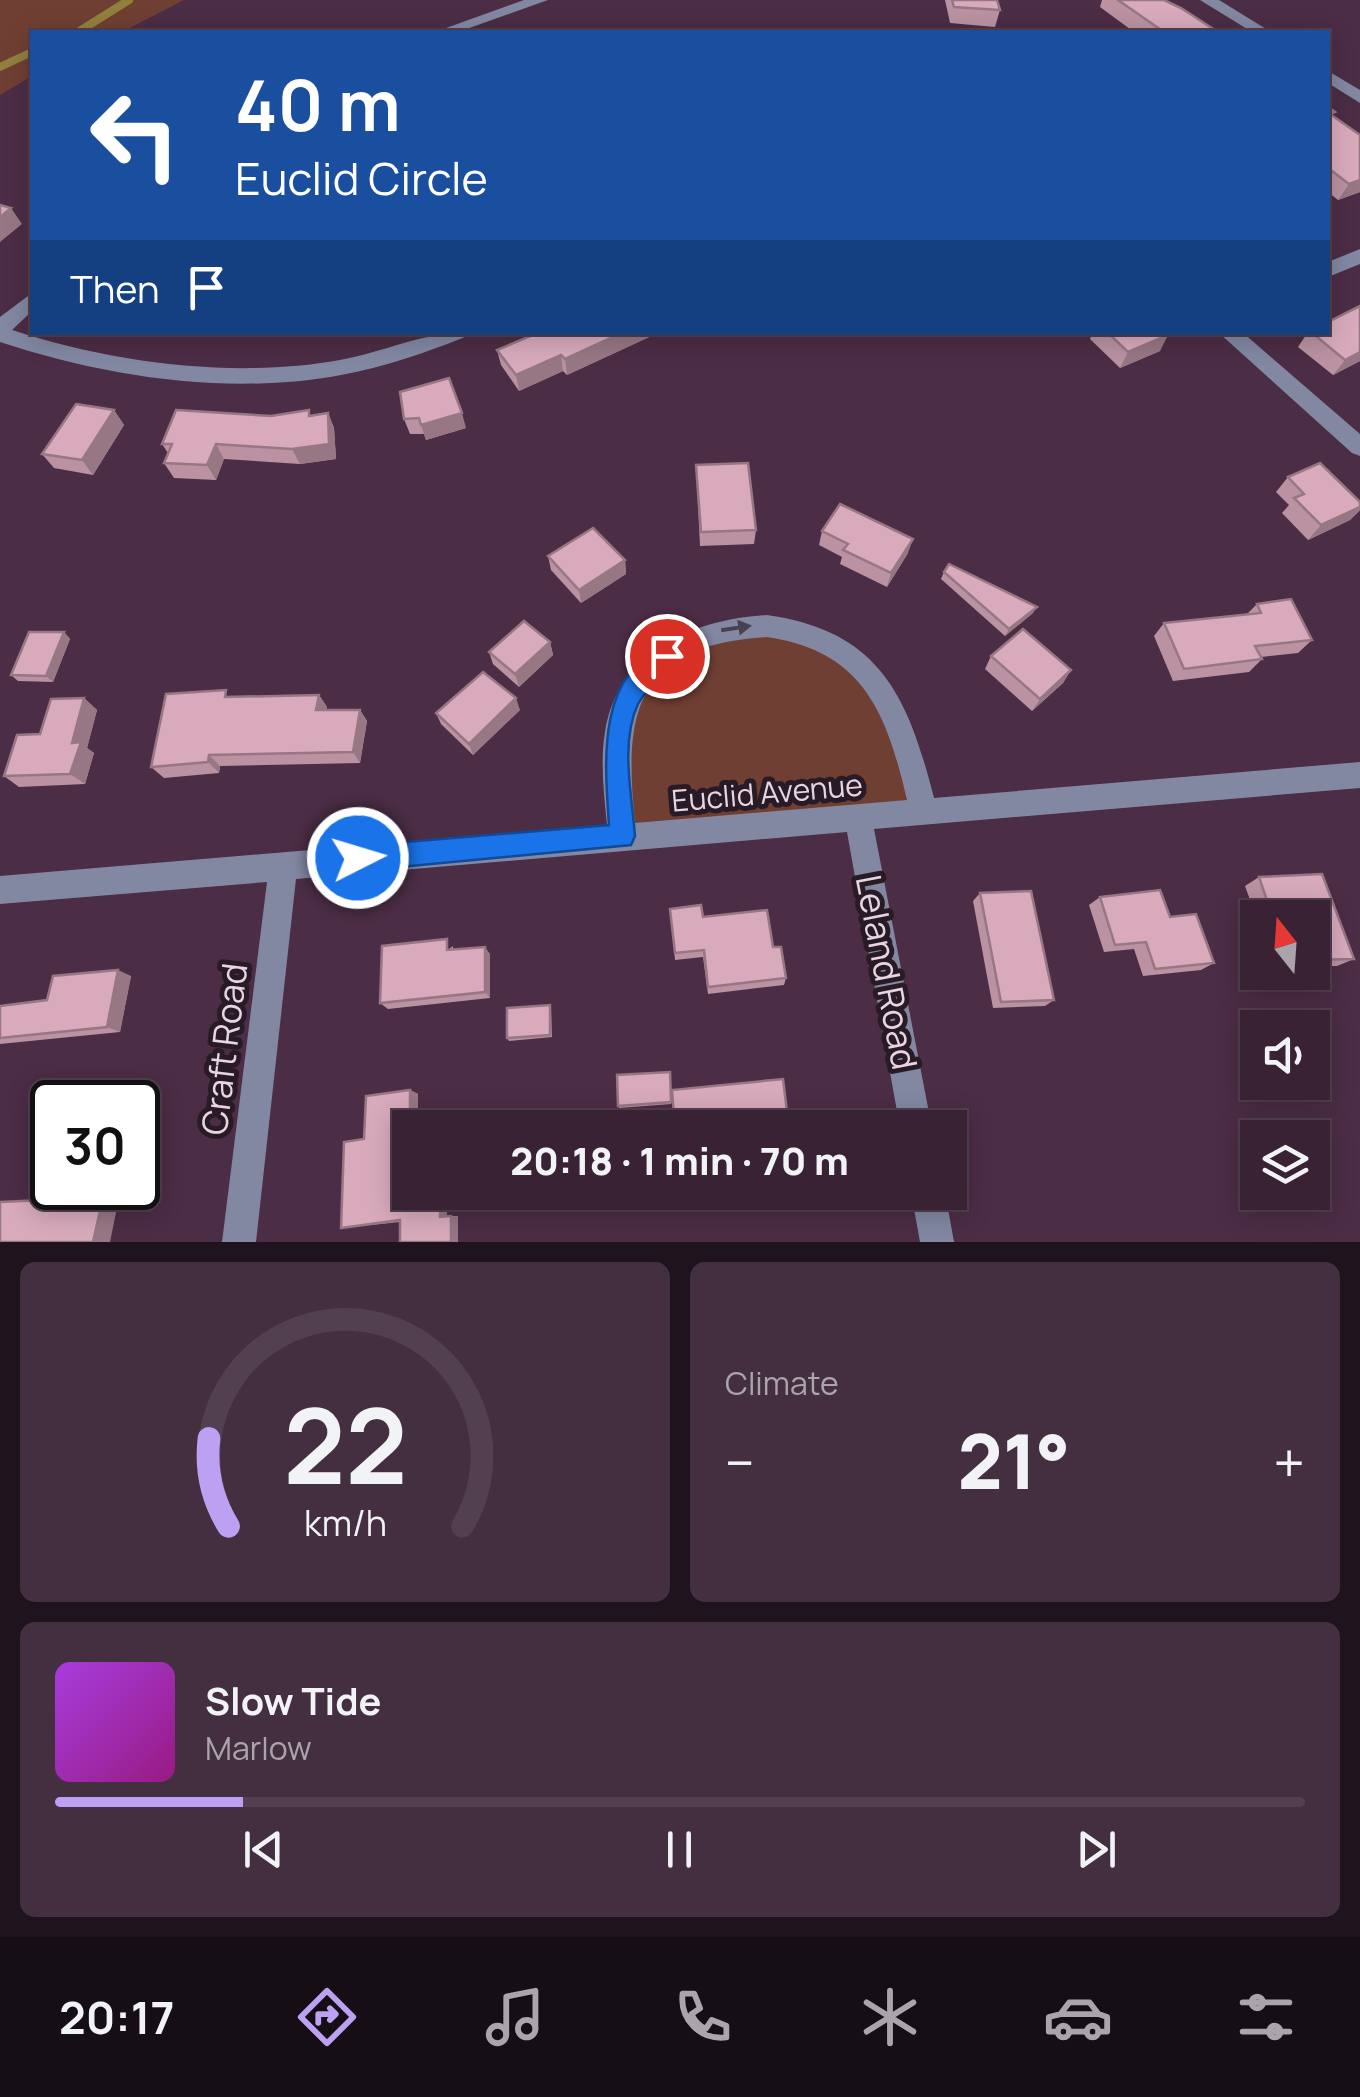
<!DOCTYPE html>
<html lang="en">
<head>
<meta charset="utf-8">
<style>
  :root { --surface:#382234; --page:#432f40; --text:#f1f3f6; --muted:#aba4ac; --line:#523f4f; --accent:#bca0f2 }
  body { margin:0; font-family:Manrope,sans-serif; background:var(--page); color:var(--text); height:100vh; display:flex; flex-direction:column; font-size:38px; white-space:nowrap }
  * { box-sizing:border-box; margin:0 }
  p { font-size:32px; color:var(--muted) }
  .icon { flex:none; width:55px; height:55px; fill:none; stroke:currentColor; stroke-width:2; stroke-linecap:round; stroke-linejoin:round }
  .map { position:relative; height:1242px; overflow:hidden }
  .details { display:flex; flex-direction:column; gap:20px; padding:20px; background:#1f131d; flex:1 }
  .details>* { flex:none }
  .banner { position:absolute; left:30px; top:30px; width:1300px; height:305px; border-radius:0px; box-shadow:0 5px 25px #0003,0 0 0 2px var(--line); background:#1a4fa0; color:#fff; overflow:hidden }
  .needle { width:65px; rotate:343deg }
  .controls { position:absolute; left:1240px; top:900px; display:grid; gap:20px }
  .controls a { display:grid; place-items:center; width:90px; height:90px; border-radius:0px; background:var(--surface); box-shadow:0 5px 25px #0003,0 0 0 2px var(--line); font-size:50px }
  .speed { position:absolute; left:30px; top:1080px; display:flex; gap:20px; font-size:50px; font-weight:700; text-align:center }
  .speed>* { display:grid; place-content:center; width:130px; height:130px; border-radius:50%; background:var(--surface); box-shadow:0 5px 25px #0003,0 0 0 2px var(--line); line-height:1 }
  .speed .limit { border:5px solid #111; border-radius:15px; background:#fff; color:#111 }
  .pin { position:absolute; display:grid; place-items:center; width:85px; height:85px; color:#fff; margin:-42px; border:5px solid #fff; border-radius:50%; box-shadow:0 2px 10px #0007 }
  .me { position:absolute; width:110px; margin:-55px; rotate:85deg; stroke-linejoin:round; filter:drop-shadow(0 0 8px #0008) }
  .turn { display:flex; align-items:center; gap:35px; height:210px; padding:0 40px; font-size:45px }
  .turn .icon { width:130px; height:130px; stroke-width:2.5 }
  .turn b { display:block; font-size:70px; line-height:85px }
  .then { display:flex; align-items:center; height:95px; padding:0 40px; background:#0003; gap:20px; font-size:38px }
  .big { font-size:75px; font-weight:800; line-height:1.1 }
  .details .tile { flex:1; display:flex; flex-direction:column; justify-content:center; gap:15px; min-width:0; padding:0 35px; border-radius:15px; background:var(--page) }
  .details .dial { align-items:center; gap:0 }
  .dial svg { height:260px; overflow:visible; fill:none; stroke:var(--line); stroke-width:7; stroke-linecap:round; text-anchor:middle }
  .dial text { fill:var(--text); stroke:none }
  .song { display:flex; align-items:center; gap:30px }
  .cover { width:120px; height:120px; border-radius:15px; background:linear-gradient(135deg,hsl(280 70% 55%),hsl(310 70% 35%)) }
  .played { height:10px; border-radius:5px; background:linear-gradient(90deg,var(--accent) 15%,var(--line) 15%) }
  .keys { display:flex; justify-content:space-around; direction:ltr }
  .heat { display:flex; justify-content:space-between; align-items:center; font-size:55px; direction:ltr }
  .details .tiles { flex:1; display:grid; gap:20px; grid-template-columns:1fr 1fr }
  .tile:last-child { grid-column:span 2 }
  .trip { position:absolute; left:392px; top:1110px; width:575px; height:100px; border-radius:0px; background:var(--surface); box-shadow:0 5px 25px #0003,0 0 0 2px var(--line); font-weight:800; line-height:100px; text-align:center }
  .tabs { display:flex; height:160px; justify-content:space-around; align-items:center; background:#160e15; color:var(--muted) }
  .tabs .icon { width:70px; height:70px }
  .tabs .selected { color:var(--accent) }
  .tabs b { font-size:45px; color:var(--text) }
  .map>svg:first-child { display:block }
</style>
</head>
<body>
<div class="map">
<svg width="1360" height="1242" viewBox="0 0 1360 1242">
  <rect width="100%" height="100%" fill="#4b2d45"/>
  <g fill="#703f34">
    <polygon points="0,0 184,0 122,32 32,32 32,76 0,95"/>
    <polygon points="753,625 854,658 924,812 622,836 619,729 667,656"/>
  </g>
  <g fill="none" stroke-linecap="round" stroke-linejoin="round">
    <g stroke="#917f3d" stroke-width="8">
      <polyline points="78,32 129,0"/>
      <polyline points="0,67 32,52"/>
    </g>
    <g fill="#8288a2" fill-rule="evenodd">
      <polygon points="524,0 548,0 458,32 435,32"/>
      <polygon points="1200,0 1219,0 1271,32 1252,32"/>
      <polygon points="1328,71 1360,90 1360,103 1328,83"/>
      <polygon points="1360,249 1360,264 1328,277 1328,262"/>
      <path d="M32,293V311L12,330C113,363 235,379 340,360C384,352 424,332 468,332L465,337C425,353 384,367 341,375C230,396 106,377 0,342V317Z"/>
      <polygon points="1218,332 1242,332 1360,434 1360,456 1352,453"/>
      <path d="M767,615C880,631 908,696 934,798L1360,762V788L874,829L932,1128H900L847,832L296,879L256,1242H222L267,882L0,904V876L607,825C604,794 600,762 605,732C618,651 694,619 767,615ZM767,637C864,651 887,714 907,800L635,823C623,709 637,645 767,637Z"/>
      <polygon points="911,1192 945,1192 954,1242 920,1242"/>
    </g>
  </g>
  <g fill="#ba92a2">
    <polygon points="945,0 997,0 1000,10 995,27 950,23"/>
    <polygon points="1102,0 1164,0 1218,32 1134,32 1100,7"/>
    <polygon points="1328,107 1332,116 1360,135 1360,192 1338,200 1328,192"/>
    <polygon points="540,332 660,332 567,375 563,371 519,391 501,365 497,350"/>
    <polygon points="1093,332 1165,332 1160,351 1120,368 1090,339"/>
    <polygon points="1308,332 1328,332 1360,361 1333,375 1298,347"/>
    <polygon points="400,392 466,428 426,440 424,434 410,434 404,419"/>
    <polygon points="114,410 124,425 93,475 54,468 42,454"/>
    <polygon points="328,413 334,428 336,459 300,464 224,459 216,480 174,478 164,463 168,453 162,444 271,416 311,416"/>
    <polygon points="696,465 756,530 754,544 700,546"/>
    <polygon points="1288,477 1360,502 1360,510 1350,520 1308,540 1282,513 1289,505 1276,492"/>
    <polygon points="822,531 908,553 887,587 840,564 842,557 819,545"/>
    <polygon points="548,556 625,560 626,574 581,603 551,570"/>
    <polygon points="944,572 1033,613 1005,636 941,579"/>
    <polygon points="1257,604 1312,640 1298,653 1261,657 1262,659 1249,672 1173,681 1154,636 1164,623 1247,614"/>
    <polygon points="64,632 70,639 53,682 18,681 11,675"/>
    <polygon points="550,642 553,655 519,687 493,664 489,652"/>
    <polygon points="991,656 1071,670 1063,683 1032,711 985,669"/>
    <polygon points="319,695 327,707 326,710 360,710 367,721 360,763 220,766 219,773 164,778 151,767 232,697"/>
    <polygon points="84,698 97,710 87,748 94,753 85,784 19,787 4,776 40,734"/>
    <polygon points="520,710 473,755 441,724 436,713"/>
    <polygon points="1322,874 1354,959 1337,966 1312,966 1312,918 1258,918 1258,922 1245,886 1259,877"/>
    <polygon points="980,893 1054,1000 1045,1006 993,1008 973,901"/>
    <polygon points="1100,897 1170,917 1214,963 1201,970 1143,976 1134,949 1104,952 1089,905"/>
    <polygon points="670,909 703,917 773,947 786,978 784,985 708,994 703,957 675,960"/>
    <polygon points="453,946 453,950 490,954 490,998 388,1009 380,1003"/>
    <polygon points="131,976 120,1032 0,1044 0,1006 47,1000"/>
    <polygon points="551,1008 552,1037 509,1041 507,1038"/>
    <polygon points="670,1072 671,1104 619,1108 618,1106"/>
    <polygon points="410,1090 418,1094 417,1128 410,1128 447,1216 458,1216 458,1242 400,1242 400,1222 341,1228 364,1139"/>
  </g>
  <g fill="#977784">
    <polygon points="1360,180 1360,192 1338,200 1349,184"/>
    <polygon points="11,208 22,224 0,242 0,217"/>
    <polygon points="624,332 660,332 567,375 565,359"/>
    <polygon points="1168,335 1160,351 1120,368 1128,352"/>
    <polygon points="1360,352 1360,361 1333,375 1345,360"/>
    <polygon points="561,355 563,371 519,391 516,375"/>
    <polygon points="114,410 124,425 93,475 82,460"/>
    <polygon points="328,413 334,428 336,459 300,464 292,449"/>
    <polygon points="462,413 466,428 426,440 421,425"/>
    <polygon points="216,444 224,459 216,480 207,465"/>
    <polygon points="1360,507 1360,510 1350,520 1308,540 1321,525"/>
    <polygon points="913,539 908,553 887,587 891,573"/>
    <polygon points="625,560 626,574 581,603 579,590"/>
    <polygon points="1037,607 1033,613 1005,636 1009,629"/>
    <polygon points="64,632 70,639 53,682 46,676"/>
    <polygon points="550,642 553,655 519,687 515,674"/>
    <polygon points="1071,670 1063,683 1032,711 1040,699"/>
    <polygon points="319,695 327,707 325,722 316,710"/>
    <polygon points="84,698 97,710 87,748 94,753 85,784 70,774 72,743"/>
    <polygon points="516,698 520,710 473,755 469,744"/>
    <polygon points="360,710 367,721 360,763 353,752"/>
    <polygon points="209,755 220,766 219,773 208,762"/>
    <polygon points="485,947 490,954 490,998 485,992"/>
    <polygon points="118,970 131,976 120,1032 107,1027"/>
    <polygon points="410,1090 418,1094 417,1128 410,1128 410,1143 409,1143"/>
    <polygon points="105,1188 121,1188 110,1242 93,1242"/>
    <polygon points="440,1192 447,1192 447,1218 440,1217"/>
    <rect x="451" y="1216" width="7" height="26"/>
  </g>
  <g fill="#d8aabc" stroke="#977784" stroke-width="2.5">
    <polygon points="952,0 997,0 1000,10 954,7"/>
    <polygon points="1118,0 1164,0 1181,8 1218,32 1164,32"/>
    <polygon points="1328,107 1335,112 1330,114 1360,135 1360,180 1349,184 1328,168"/>
    <polygon points="0,205 11,208 0,217"/>
    <polygon points="1360,306 1360,352 1345,360 1311,332 1328,332 1328,322"/>
    <polygon points="540,332 624,332 565,359 561,355 516,375 497,350"/>
    <polygon points="1107,332 1165,332 1168,335 1128,352"/>
    <polygon points="449,378 462,413 421,425 419,418 404,419 400,392"/>
    <polygon points="76,404 114,410 82,460 42,454"/>
    <polygon points="176,410 271,416 309,410 309,416 328,413 329,444 292,449 216,444 207,465 164,463 172,444 162,444"/>
    <polygon points="748,463 756,530 701,532 696,465"/>
    <polygon points="1320,463 1360,502 1360,507 1321,525 1294,498 1304,494 1288,477"/>
    <polygon points="840,504 913,539 891,573 843,550 848,544 822,531"/>
    <polygon points="593,528 625,560 579,590 548,556"/>
    <polygon points="949,564 1037,607 1009,629 944,572"/>
    <polygon points="1291,599 1312,640 1255,646 1262,659 1184,669 1164,623 1261,613 1257,604"/>
    <polygon points="524,621 550,642 515,674 489,652"/>
    <polygon points="1023,629 1071,670 1040,699 991,656"/>
    <polygon points="29,632 64,632 46,676 11,675"/>
    <polygon points="483,672 516,698 469,744 436,713"/>
    <polygon points="226,690 225,697 319,695 316,710 360,710 353,752 209,755 208,762 151,767 166,694"/>
    <polygon points="84,698 72,743 81,742 70,774 4,776 17,735 40,734 51,699"/>
    <polygon points="1322,874 1354,959 1312,960 1312,918 1273,918 1259,877"/>
    <polygon points="1160,890 1170,917 1196,914 1214,963 1155,969 1146,942 1115,945 1100,897"/>
    <polygon points="1031,891 1054,1000 1001,1002 980,893"/>
    <polygon points="701,905 703,917 767,910 773,947 781,947 786,978 708,987 704,950 675,953 670,909"/>
    <polygon points="447,939 447,950 485,947 485,992 380,1003 382,946"/>
    <polygon points="118,970 107,1027 0,1038 0,1006 47,1000 53,976"/>
    <polygon points="550,1005 550,1035 507,1038 507,1008"/>
    <polygon points="670,1072 671,1102 618,1106 617,1075"/>
    <polygon points="783,1079 789,1128 675,1128 672,1090"/>
    <polygon points="410,1090 410,1192 440,1192 440,1217 451,1216 451,1242 400,1242 400,1220 341,1228 344,1142 364,1139 366,1096"/>
    <polygon points="52,1159 52,1188 105,1188 93,1242 0,1242 0,1202 42,1200"/>
  </g>
  <defs><path id="oneway-solid" d="M-6-.8H1V-3.2L6.5 0L1 3.2V.8H-6Z" transform="scale(2.5)"/></defs>
  <use fill="#484151" href="#oneway-solid" transform="translate(736 628) rotate(-9)"/>
  <path fill="#1a73e8" stroke="#114b97" stroke-width="2.5" d="M667,646L675,649L679,656C670,675 648,684 638,704C620,742 632,796 635,836L631,845L358,871L349,867L346,858L349,849L358,846L609,825C605,766 595,672 667,646Z"/>
  <g text-anchor="middle" dominant-baseline="central" stroke-width="10" stroke-linejoin="round" paint-order="stroke">
    <g font-size="30" fill="#e8d5e4" stroke="#281b26">
      <text transform="translate(767 792) rotate(-5)">Euclid Avenue</text>
    </g>
    <g font-size="35" fill="#e8d5e4" stroke="#281b26">
      <text transform="translate(887 972) rotate(79)">Leland Road</text>
      <text transform="translate(224 1049) rotate(-83)">Craft Road</text>
    </g>
  </g>
</svg>
<div class="controls">
<a><svg class="needle" viewBox="-14 -14 28 28"><path d="M0-13l5 13h-10z" fill="#e53935"/><path d="M0 13l5-13h-10z" fill="#aba4ac"/></svg></a>
<a><svg class="icon" aria-label="sound" viewBox="0 0 24 24"><path d="M4 9h4l5-4v14l-5-4H4zM17 9q2 3 0 6"/></svg></a>
<a><svg class="icon" aria-label="layers" viewBox="0 0 24 24"><path d="M12 4l9 5-9 5-9-5zM3 14l9 5 9-5"/></svg></a>
</div>
<div class="speed"><div class="limit">30</div></div>
<div class="pin" style="left:667px;top:656px;background:#d93025"><svg class="icon" aria-label="arrive" viewBox="0 0 24 24"><path d="M6 21V4h12l-3 4 3 4H6"/></svg></div>
<svg class="me" style="left:358px;top:858px" viewBox="-20 -20 40 40"><circle r="17" fill="#1a73e8" stroke="#fff" stroke-width="3"/><path d="M0-11L8 9 0 5-8 9z" fill="#fff"/></svg>
<div class="trip">20:18 · 1 min · 70 m</div>
<div class="banner">
<div class="turn"><svg class="icon" aria-label="left" viewBox="0 0 24 24"><path d="M17 20v-9H6M10 6l-5 5 5 5"/></svg><div><b>40 m</b>Euclid Circle</div></div>
<div class="then">Then<svg class="icon" aria-label="arrive" viewBox="0 0 24 24"><path d="M6 21V4h12l-3 4 3 4H6"/></svg></div>
</div>
</div>
<section class="details">
<div class="tiles">
<div class="tile dial"><svg viewBox="0 0 100 80">
<path d="M14 69A42 42 0 1 1 86 69"/>
<path d="M14 69A42 42 0 0 1 8 42" stroke="#bca0f2"/>
<text x="50" y="56" font-size="32" font-weight="700">22</text>
<text x="50" y="72" font-size="11">km/h</text>
</svg></div>
<div class="tile"><p>Climate</p>
<div class="heat"><a>−</a><b class="big">21°</b><a>+</a></div>
</div>
<div class="tile">
<div class="song"><i class="cover"></i><div><b>Slow Tide</b><p>Marlow</p></div></div>
<div class="played"></div>
<div class="keys"><svg class="icon" aria-label="previous" viewBox="0 0 24 24"><path d="M18 5L8 12l10 7zM5 5v14"/></svg><svg class="icon" aria-label="pause" viewBox="0 0 24 24"><path d="M8 5v14M16 5v14"/></svg><svg class="icon" aria-label="next" viewBox="0 0 24 24"><path d="M6 5l10 7-10 7zM19 5v14"/></svg></div>
</div>
</div>
</section>
<nav class="tabs">
<b>20:17</b>
<svg class="icon selected" aria-label="directions" viewBox="0 0 24 24"><path d="M12 3l9 9-9 9-9-9zM9 14v-3h6M13 9l2 2-2 2"/></svg>
<svg class="icon" aria-label="music" viewBox="0 0 24 24"><path d="M9 18V5l10-2v13"/><circle cx="6" cy="18" r="3"/><circle cx="16" cy="16" r="3"/></svg>
<svg class="icon" aria-label="phone" viewBox="0 0 24 24"><path d="M5 4h4l2 5-3 2q2 4 5 5l2-3 5 2v4C11 20 4 13 5 4z"/></svg>
<svg class="icon" aria-label="climate" viewBox="0 0 24 24"><path d="M12 3v18M4 7l16 10M4 17L20 7"/></svg>
<svg class="icon" aria-label="car" viewBox="0 0 24 24"><path d="M5 17H2v-5l4-1 3-4h7l3 4 3 1v5h-3M9 17h6M6 11h13"/><circle cx="7" cy="17" r="2"/><circle cx="17" cy="17" r="2"/></svg>
<svg class="icon" aria-label="filters" viewBox="0 0 24 24"><path d="M4 7h16M4 17h16"/><circle cx="9" cy="7" r="2"/><circle cx="15" cy="17" r="2"/></svg>
</nav>
</body>
</html>
